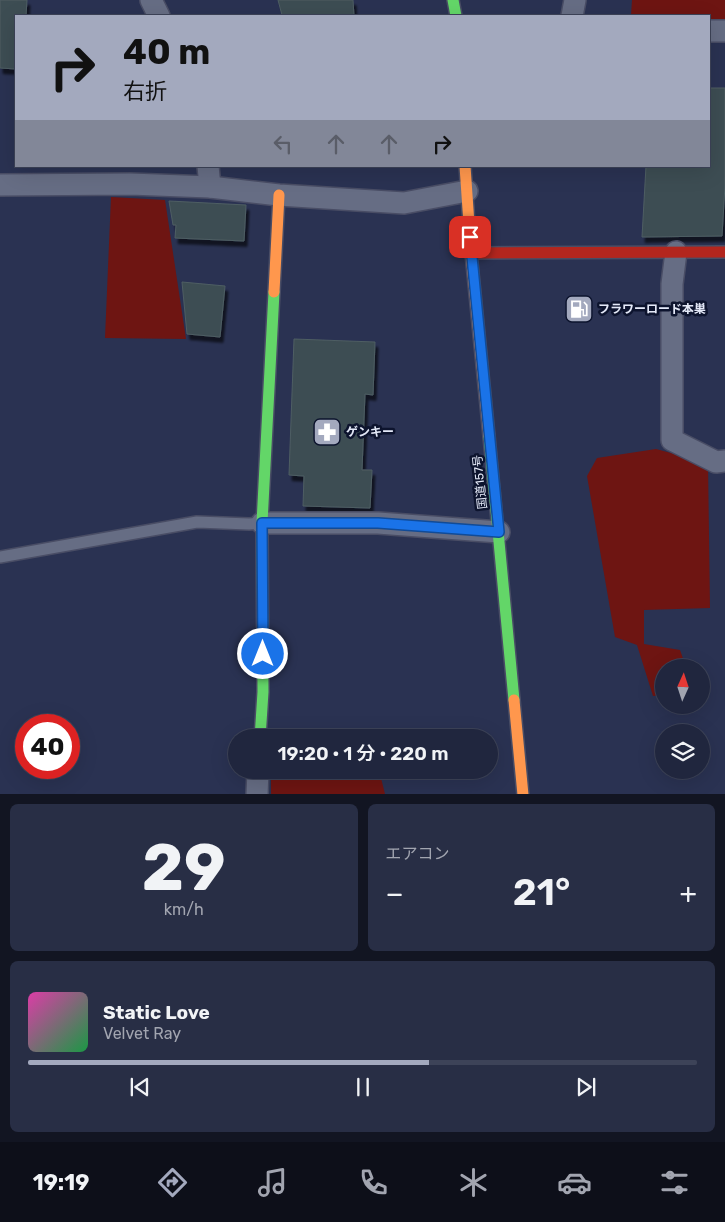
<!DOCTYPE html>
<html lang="ja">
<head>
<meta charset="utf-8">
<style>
  :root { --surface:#20263e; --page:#282e45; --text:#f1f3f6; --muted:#a2a5b0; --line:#3d4358; --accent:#a3a9be }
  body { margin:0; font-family:Rubik,"Noto Sans JP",sans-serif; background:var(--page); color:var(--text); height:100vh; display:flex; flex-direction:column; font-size:19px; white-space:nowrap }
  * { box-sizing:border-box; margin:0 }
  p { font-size:16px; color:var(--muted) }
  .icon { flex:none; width:28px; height:28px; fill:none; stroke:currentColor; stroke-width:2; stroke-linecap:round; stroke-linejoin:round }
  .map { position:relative; height:794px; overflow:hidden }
  .drawer { display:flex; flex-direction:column; gap:10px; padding:10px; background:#121522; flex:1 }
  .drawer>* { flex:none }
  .hud { position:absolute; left:15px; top:15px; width:695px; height:152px; border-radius:0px; box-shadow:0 5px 20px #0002,0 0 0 1px var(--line); background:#a3a9be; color:#111; overflow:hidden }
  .needle { width:32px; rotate:3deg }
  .buttons { position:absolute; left:655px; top:659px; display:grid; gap:10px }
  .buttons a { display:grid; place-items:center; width:55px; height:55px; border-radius:50%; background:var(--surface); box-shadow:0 5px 20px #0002,0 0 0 1px var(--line); font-size:25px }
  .speed { position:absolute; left:15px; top:714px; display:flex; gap:10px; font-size:25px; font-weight:700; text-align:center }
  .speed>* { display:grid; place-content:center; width:65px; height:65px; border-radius:50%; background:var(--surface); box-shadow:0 5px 20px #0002,0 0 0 1px var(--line); line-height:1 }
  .speed .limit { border:8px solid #d22; background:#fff; color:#111 }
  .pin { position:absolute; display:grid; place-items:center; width:42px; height:42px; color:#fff; margin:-21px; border-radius:10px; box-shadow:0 2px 8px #0006 }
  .me { position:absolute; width:55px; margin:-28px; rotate:0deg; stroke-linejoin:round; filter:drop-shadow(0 0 4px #0008) }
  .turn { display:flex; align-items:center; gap:18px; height:105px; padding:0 25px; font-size:22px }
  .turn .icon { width:65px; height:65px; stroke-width:2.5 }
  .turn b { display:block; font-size:35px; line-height:42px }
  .lanes { display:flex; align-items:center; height:48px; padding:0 25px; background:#0003; justify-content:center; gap:25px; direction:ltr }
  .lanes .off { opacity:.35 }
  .big { font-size:38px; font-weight:600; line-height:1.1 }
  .drawer .card { flex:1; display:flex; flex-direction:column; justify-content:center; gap:8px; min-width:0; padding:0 18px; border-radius:8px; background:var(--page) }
  .drawer .dial { align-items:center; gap:0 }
  .dial b { font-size:65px; line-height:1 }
  .song { display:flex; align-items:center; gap:15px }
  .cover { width:60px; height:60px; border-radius:8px; background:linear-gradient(135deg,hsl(320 70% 55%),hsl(140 70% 35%)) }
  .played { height:5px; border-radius:2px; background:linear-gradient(90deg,var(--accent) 60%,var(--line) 60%) }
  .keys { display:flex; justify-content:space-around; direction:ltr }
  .heat { display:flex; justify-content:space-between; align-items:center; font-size:28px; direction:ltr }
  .drawer .tiles { flex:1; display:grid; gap:10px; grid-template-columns:1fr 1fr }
  .card:last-child { grid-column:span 2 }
  .trip { position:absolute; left:228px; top:729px; width:270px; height:50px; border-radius:25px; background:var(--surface); box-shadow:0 5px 20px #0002,0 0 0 1px var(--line); font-weight:600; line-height:50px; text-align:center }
  .menu { display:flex; height:80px; justify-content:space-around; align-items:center; background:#0d0f19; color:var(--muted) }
  .menu .icon { width:35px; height:35px }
  .menu .current { color:var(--accent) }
  .menu b { font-size:22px; color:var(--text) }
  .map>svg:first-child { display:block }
</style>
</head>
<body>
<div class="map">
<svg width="725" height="795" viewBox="0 0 725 795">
  <defs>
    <filter id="shadow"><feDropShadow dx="3" dy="5.5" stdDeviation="1" flood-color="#0009"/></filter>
  </defs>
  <rect width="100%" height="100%" fill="#2a3252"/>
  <g fill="#6e1512">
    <polygon points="632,0 725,0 725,19 709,20 709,16 631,15"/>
    <polygon points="111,197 165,200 186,339 105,338"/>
    <polygon points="656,449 708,463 710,608 644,610 644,644 680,650 686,667 664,668 664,695 653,696 637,645 615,637 587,476 597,458"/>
    <polygon points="271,770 379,770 385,794 271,794"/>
  </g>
  <g fill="#3e4d53" stroke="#4e5e63" filter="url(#shadow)">
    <polygon points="0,0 27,0 26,16 16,16 16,69 0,68"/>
    <polygon points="278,0 353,0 354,16 290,16 282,15"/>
    <polygon points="709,88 725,88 725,185 722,236 642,237 646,166 709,166"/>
    <polygon points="169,201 246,205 244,241 175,238 176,225 173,225"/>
    <polygon points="182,282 225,286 220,337 187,334"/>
    <polygon points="294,339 375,342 373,395 365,394 362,470 372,470 370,508 303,506 304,476 289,475"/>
  </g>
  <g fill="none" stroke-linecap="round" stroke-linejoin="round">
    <g stroke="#494d65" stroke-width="14">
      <polyline id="lane" points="0,557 197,522 249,524 262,523"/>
    </g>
    <g stroke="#494d65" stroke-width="24">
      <g id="street">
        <polyline points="151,0 159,16"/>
        <polyline points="572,16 575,0"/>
        <polyline points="709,31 725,31"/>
        <polyline points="208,166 210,187"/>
        <polyline points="0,185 130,184 210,187 279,195 404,203 467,191"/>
        <polyline points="676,252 672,284 672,440 716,462 725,461"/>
        <polyline points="262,523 378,523 499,532"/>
        <polyline points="257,795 258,770"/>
      </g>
    </g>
    <g stroke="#494d65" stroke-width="14">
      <g id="fast">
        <polyline points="453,0 456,16"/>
        <polyline points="489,436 514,700"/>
        <polyline points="260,738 263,692 262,523 274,292"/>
      </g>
    </g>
    <g stroke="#494d65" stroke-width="14">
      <g id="slow">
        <polyline points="465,166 471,253 489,436"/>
        <polyline points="274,292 279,195"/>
        <polyline points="514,700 523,795"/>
      </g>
    </g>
    <g stroke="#494d65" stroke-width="14">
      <polyline id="jam" points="471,253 725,252"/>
    </g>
    <use href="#lane" stroke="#666d84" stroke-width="11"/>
    <use href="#street" stroke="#666d84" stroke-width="21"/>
    <use href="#fast" stroke="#63d668" stroke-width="11"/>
    <use href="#slow" stroke="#ff974d" stroke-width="11"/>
    <use href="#jam" stroke="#b3261e" stroke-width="11"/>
  </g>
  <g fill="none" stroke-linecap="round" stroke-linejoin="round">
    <g stroke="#114b97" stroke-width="12">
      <polyline id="route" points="263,654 262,523 378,523 499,532 470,237"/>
    </g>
    <use href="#route" stroke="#1a73e8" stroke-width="9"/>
  </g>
  <defs>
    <g id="fuel-square" transform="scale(1.4375)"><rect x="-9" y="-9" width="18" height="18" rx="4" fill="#a3a9be" stroke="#0d142e"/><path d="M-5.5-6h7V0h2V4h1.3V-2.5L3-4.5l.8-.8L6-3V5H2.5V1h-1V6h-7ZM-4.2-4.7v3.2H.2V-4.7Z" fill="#fff"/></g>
    <g id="pharmacy-square" transform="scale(1.4375)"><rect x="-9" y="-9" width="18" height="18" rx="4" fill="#a3a9be" stroke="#0d142e"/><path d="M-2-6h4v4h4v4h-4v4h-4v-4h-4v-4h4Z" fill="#fff"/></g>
  </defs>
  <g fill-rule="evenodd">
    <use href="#fuel-square" x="579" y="309"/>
    <use href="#pharmacy-square" x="327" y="432"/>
  </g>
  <g text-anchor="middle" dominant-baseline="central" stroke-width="5" stroke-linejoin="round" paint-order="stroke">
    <g font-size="12" font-weight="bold" fill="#e4e9f8" stroke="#0d142e" text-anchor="start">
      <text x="598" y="309">フラワーロード本巣</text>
      <text x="346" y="432">ゲンキー</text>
    </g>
    <g font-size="12" fill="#e4e9f8" stroke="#0d142e">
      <text transform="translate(480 482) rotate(-96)">国道157号</text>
    </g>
  </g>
</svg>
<div class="buttons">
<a><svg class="needle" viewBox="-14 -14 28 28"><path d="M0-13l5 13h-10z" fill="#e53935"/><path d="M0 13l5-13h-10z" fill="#a2a5b0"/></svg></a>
<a><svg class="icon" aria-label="layers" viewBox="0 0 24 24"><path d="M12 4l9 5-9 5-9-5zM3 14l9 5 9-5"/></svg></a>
</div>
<div class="speed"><div class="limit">40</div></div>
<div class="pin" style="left:470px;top:237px;background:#d93025"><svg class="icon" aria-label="arrive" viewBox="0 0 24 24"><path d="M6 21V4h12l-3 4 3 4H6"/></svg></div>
<svg class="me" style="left:263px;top:654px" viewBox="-20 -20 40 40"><circle r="17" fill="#1a73e8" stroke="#fff" stroke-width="3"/><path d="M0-11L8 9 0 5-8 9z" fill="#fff"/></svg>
<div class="trip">19:20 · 1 分 · 220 m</div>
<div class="hud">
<div class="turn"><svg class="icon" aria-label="right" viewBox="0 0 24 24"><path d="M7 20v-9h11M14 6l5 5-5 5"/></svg><div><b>40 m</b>右折</div></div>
<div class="lanes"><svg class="icon off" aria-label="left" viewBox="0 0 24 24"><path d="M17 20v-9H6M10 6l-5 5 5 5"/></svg><svg class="icon off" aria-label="ahead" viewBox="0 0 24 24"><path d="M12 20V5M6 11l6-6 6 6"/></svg><svg class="icon off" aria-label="ahead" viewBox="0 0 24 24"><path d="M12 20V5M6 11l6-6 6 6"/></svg><svg class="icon" aria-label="right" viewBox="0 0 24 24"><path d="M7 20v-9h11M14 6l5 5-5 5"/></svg></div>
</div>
</div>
<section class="drawer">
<div class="tiles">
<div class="card dial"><b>29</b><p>km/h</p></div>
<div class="card"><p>エアコン</p>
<div class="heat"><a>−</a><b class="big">21°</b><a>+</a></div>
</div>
<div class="card">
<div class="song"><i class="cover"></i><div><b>Static Love</b><p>Velvet Ray</p></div></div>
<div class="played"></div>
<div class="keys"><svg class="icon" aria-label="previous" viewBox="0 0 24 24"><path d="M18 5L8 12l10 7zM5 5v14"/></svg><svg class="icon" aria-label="pause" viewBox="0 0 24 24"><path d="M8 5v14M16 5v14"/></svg><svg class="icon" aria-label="next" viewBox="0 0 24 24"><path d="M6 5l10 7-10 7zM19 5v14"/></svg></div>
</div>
</div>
</section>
<nav class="menu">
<b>19:19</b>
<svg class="icon current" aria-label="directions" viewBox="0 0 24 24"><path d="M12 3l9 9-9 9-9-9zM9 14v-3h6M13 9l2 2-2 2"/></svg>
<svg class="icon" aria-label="music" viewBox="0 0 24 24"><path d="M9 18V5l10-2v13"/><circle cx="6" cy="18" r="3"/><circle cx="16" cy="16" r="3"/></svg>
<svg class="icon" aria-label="phone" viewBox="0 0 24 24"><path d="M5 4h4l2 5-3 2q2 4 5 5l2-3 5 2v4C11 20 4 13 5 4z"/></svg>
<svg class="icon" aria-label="climate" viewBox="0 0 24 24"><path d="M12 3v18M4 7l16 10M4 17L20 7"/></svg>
<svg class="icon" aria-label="car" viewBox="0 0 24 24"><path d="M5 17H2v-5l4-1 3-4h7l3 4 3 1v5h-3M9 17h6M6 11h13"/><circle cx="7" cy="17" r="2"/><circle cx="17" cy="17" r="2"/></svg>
<svg class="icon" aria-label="filters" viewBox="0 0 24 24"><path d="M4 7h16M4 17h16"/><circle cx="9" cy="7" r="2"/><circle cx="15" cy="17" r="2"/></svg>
</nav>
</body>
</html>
